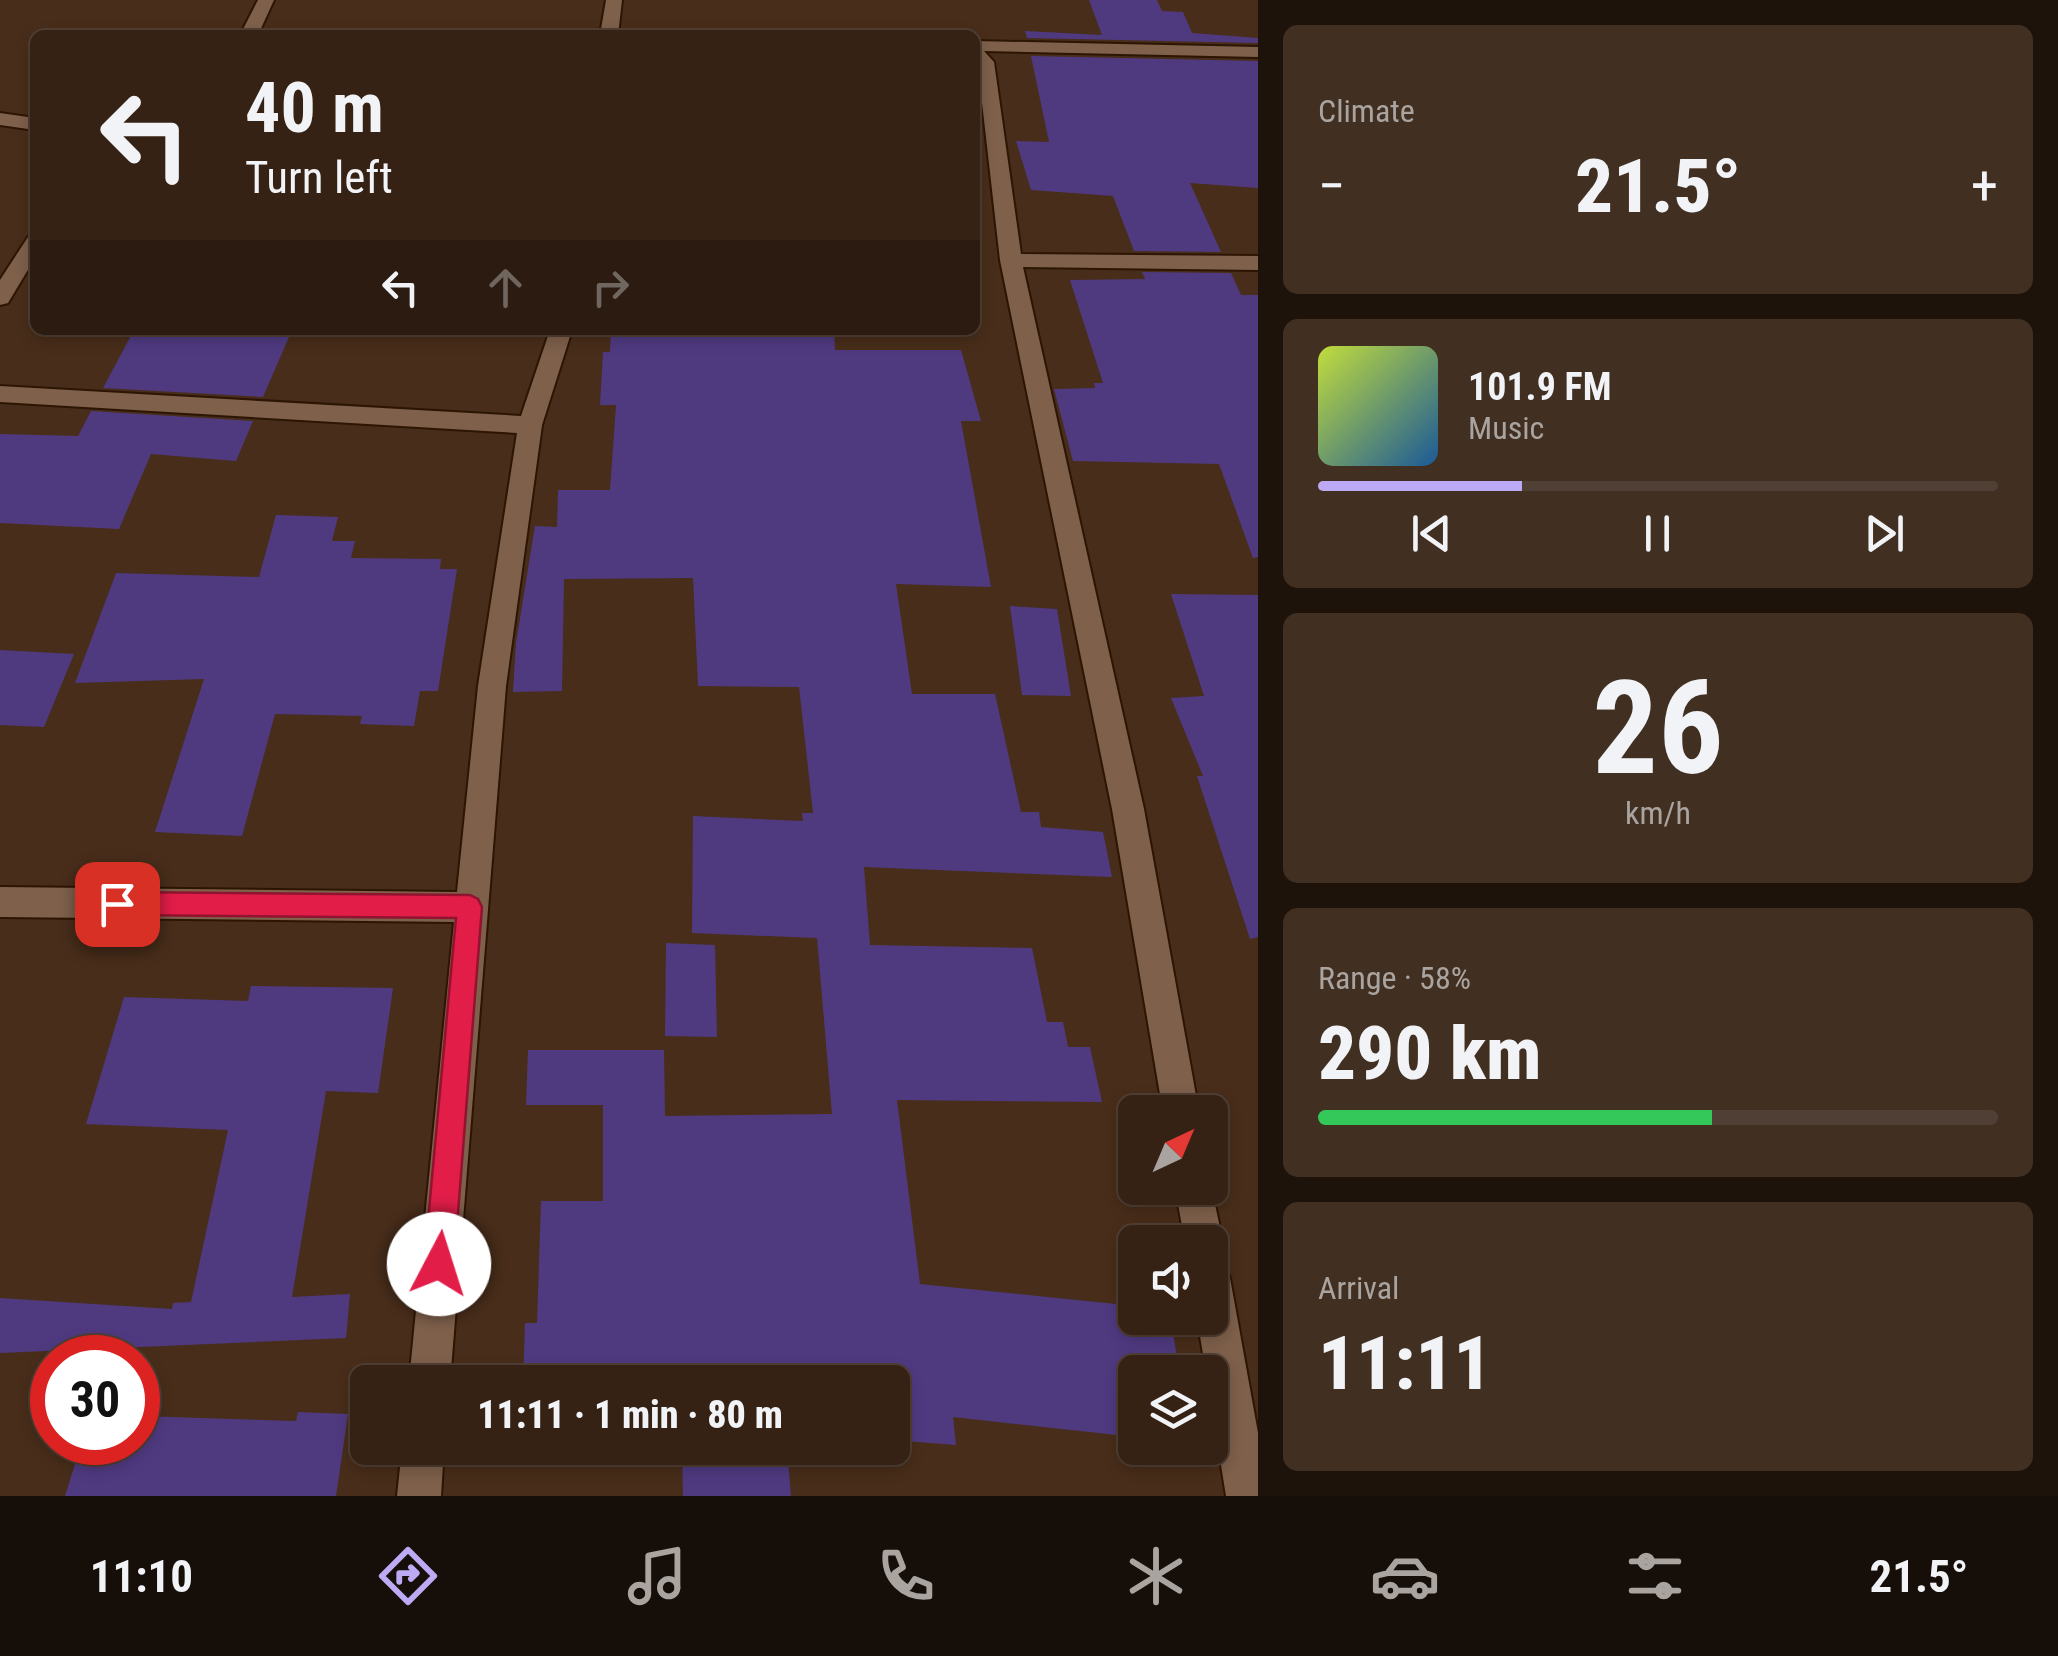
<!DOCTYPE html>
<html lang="en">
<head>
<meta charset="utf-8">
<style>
  :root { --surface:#362214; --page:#412f22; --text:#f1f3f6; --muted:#aaa4a0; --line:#503f34; --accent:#bcaaf5 }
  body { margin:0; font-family:"Roboto Condensed",sans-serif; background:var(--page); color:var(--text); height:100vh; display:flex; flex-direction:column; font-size:38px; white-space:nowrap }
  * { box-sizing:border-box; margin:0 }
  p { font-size:32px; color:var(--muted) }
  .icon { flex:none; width:55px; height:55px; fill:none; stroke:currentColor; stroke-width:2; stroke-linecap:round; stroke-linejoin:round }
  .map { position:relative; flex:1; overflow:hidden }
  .side { display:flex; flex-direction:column; gap:25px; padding:25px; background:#1e130b; width:800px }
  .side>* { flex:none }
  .hud { position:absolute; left:30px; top:30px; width:950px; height:305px; border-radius:15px; box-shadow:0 5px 15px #0003,0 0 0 2px var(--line); background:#362214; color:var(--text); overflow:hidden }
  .needle { width:65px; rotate:44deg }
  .tools { position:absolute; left:1118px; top:1095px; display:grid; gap:20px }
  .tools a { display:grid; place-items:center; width:110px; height:110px; border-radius:15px; background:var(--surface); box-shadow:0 5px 15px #0003,0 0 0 2px var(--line); font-size:50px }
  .speed { position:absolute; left:30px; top:1335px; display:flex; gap:20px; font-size:50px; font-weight:700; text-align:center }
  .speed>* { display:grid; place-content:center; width:130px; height:130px; border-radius:50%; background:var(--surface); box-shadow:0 5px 15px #0003,0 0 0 2px var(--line); line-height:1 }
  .speed .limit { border:15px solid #d22; background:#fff; color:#111 }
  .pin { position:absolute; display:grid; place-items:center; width:85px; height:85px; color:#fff; margin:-42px; border-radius:20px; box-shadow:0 5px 15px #0006 }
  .me { position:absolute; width:110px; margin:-55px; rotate:5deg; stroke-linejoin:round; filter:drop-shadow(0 0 8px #0008) }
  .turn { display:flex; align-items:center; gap:35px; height:210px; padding:0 50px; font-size:45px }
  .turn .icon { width:130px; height:130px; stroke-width:2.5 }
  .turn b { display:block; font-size:70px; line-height:85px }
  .lanes { display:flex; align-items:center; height:95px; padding:0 50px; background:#0003; justify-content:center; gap:50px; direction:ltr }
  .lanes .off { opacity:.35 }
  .big { font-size:75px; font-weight:800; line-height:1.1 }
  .side .widget { flex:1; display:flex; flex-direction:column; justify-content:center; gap:15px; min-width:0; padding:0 35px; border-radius:15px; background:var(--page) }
  .side .dial { align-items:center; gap:0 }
  .dial b { font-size:130px; line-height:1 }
  .song { display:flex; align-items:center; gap:30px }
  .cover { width:120px; height:120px; border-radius:15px; background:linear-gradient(135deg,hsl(70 70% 55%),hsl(210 70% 35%)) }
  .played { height:10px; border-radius:5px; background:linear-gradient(90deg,var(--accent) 30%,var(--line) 30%) }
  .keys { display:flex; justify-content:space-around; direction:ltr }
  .heat { display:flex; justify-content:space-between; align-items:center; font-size:55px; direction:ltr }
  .charge { height:15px; border-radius:8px; background:linear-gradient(90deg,#34c759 58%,var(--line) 0) }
  .trip { position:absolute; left:350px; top:1365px; width:560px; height:100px; border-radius:15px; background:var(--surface); box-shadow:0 5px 15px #0003,0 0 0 2px var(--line); font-weight:800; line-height:100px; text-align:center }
  .dock { display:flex; height:160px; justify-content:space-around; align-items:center; background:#160e08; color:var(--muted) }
  .dock .icon { width:70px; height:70px }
  .dock .on { color:var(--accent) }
  .dock b { font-size:45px; color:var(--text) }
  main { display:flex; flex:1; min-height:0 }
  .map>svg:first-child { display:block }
</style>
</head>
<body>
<main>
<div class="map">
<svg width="1258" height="1496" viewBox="0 0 1258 1496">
  <rect width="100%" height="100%" fill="#482d1a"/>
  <g fill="#4f3a80">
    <polygon points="1089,0 1157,0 1162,11 1183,12 1192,33 1258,38 1258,43 1027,38 1025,31 1102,35"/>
    <polygon points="1031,56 1258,61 1258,188 1190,183 1221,252 1134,251 1113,196 1031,190 1016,141 1049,142"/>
    <polygon points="1142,272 1231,273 1241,295 1258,295 1258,557 1253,558 1219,464 1073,461 1054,389 1095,388 1094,383 1103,383 1070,280 1145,279"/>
    <polygon points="134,330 292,330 263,397 103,388"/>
    <polygon points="611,330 834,330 835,350 961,350 981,421 961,421 991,587 896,584 912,694 995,694 1021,812 1039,812 1041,827 1103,832 1112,877 864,867 870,945 1032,948 1047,1022 1063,1022 1068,1047 1090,1047 1102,1102 897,1100 920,1284 1135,1306 1135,1318 1171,1318 1179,1372 1135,1372 1135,1437 953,1417 956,1445 892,1440 892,1382 523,1382 525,1323 537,1323 541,1201 603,1201 603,1105 526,1105 528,1050 664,1050 665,1116 832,1114 817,938 692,933 693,816 803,821 802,813 813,813 799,687 698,686 693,578 564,579 562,691 513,692 516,643 535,526 557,527 558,490 610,490 616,405 600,405 603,352 610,352"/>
    <polygon points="91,411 253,421 236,461 151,454 119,529 0,523 0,434 78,436"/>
    <polygon points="276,515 338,517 332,541 355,541 351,558 441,559 440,569 457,569 438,691 420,691 414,726 360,724 362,716 275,714 242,836 155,832 204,679 75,683 116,573 259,577"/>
    <polygon points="1171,594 1258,595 1258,937 1250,939 1197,776 1203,776 1171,698 1204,696"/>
    <polygon points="1010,606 1057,609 1071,696 1022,695"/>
    <polygon points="0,650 74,654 44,727 0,725"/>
    <polygon points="666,943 715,945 717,1037 665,1036"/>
    <polygon points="251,986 393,988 378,1093 326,1091 292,1297 350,1294 346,1338 0,1353 0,1298 172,1309 173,1303 191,1302 228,1130 86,1124 124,997 248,1001"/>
    <polygon points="298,1412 348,1414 336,1496 65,1496 82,1442 138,1442 138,1416 296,1421"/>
    <polygon points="682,1448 787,1448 791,1496 683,1496"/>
  </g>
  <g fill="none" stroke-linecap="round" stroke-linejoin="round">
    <g stroke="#2d1503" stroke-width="4">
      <g id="minor">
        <polygon points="258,0 274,0 258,35 240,35"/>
        <polygon points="606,0 622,0 618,35 600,35"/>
        <polygon points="975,41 1258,47 1258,57 984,51 994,62 1021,254 1258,256 1258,270 1023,267 1144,809 1199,1112 1163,1112 1112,809 1000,260"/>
        <polygon points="0,113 35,118 35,130 0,125"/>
        <polygon points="35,235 35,258 8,303 0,305 0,280 28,237"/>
        <polygon points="550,330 572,330 542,425 506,686 450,1382 409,1382 454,922 0,917 0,887 457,892 478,686 517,433 0,402 0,386 521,416"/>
        <polygon points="1210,1181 1223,1242 1218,1256 1211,1259 1224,1264 1230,1278 1258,1433 1258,1496 1226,1496 1210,1397 1210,1372 1206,1372 1197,1318 1210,1318 1210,1242 1185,1242 1175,1188 1210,1188"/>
        <polygon points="402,1448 444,1448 441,1496 397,1496"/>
      </g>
    </g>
    <use href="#minor" fill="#7e604b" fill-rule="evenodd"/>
  </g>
  <polygon fill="#e11d48" stroke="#92132f" stroke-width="2.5" points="117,892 470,895 478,899 482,907 454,1264 449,1274 439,1278 428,1274 424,1264 456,918 117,915 108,912 105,904 108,895"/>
</svg>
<div class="tools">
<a><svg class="needle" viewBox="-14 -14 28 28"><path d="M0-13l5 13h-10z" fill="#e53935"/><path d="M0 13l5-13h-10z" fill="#aaa4a0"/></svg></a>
<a><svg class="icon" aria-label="sound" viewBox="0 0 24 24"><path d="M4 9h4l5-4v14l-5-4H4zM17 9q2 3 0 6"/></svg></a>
<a><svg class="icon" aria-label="layers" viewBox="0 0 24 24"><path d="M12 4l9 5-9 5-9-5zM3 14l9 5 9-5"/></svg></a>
</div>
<div class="speed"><div class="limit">30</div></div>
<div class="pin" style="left:117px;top:904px;background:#d93025"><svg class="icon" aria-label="arrive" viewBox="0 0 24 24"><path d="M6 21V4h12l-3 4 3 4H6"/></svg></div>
<svg class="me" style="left:439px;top:1264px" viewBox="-20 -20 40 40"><circle r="19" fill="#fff"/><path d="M0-13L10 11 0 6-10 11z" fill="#e11d48"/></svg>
<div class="trip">11:11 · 1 min · 80 m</div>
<div class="hud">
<div class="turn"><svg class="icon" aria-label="left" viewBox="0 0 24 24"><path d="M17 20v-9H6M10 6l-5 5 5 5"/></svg><div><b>40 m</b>Turn left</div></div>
<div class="lanes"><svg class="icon" aria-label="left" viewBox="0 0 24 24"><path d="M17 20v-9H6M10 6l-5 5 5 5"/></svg><svg class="icon off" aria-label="ahead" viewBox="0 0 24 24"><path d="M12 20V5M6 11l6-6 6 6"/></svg><svg class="icon off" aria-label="right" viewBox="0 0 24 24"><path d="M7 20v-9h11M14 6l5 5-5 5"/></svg></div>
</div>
</div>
<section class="side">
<div class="widget"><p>Climate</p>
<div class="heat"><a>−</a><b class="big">21.5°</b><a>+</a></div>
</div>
<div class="widget">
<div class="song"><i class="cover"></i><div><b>101.9 FM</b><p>Music</p></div></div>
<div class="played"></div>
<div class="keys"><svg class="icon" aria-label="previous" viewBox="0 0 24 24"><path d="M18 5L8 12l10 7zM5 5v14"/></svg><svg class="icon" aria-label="pause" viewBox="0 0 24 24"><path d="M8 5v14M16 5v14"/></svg><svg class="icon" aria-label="next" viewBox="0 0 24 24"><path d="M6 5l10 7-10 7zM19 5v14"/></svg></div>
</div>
<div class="widget dial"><b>26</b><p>km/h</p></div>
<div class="widget"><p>Range · 58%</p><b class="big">290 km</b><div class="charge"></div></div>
<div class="widget"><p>Arrival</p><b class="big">11:11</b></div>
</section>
</main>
<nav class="dock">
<b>11:10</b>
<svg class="icon on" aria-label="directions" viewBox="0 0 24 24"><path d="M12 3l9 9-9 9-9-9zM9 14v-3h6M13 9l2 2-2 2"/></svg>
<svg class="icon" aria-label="music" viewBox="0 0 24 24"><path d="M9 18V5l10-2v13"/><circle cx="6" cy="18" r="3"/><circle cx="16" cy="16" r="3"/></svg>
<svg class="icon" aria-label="phone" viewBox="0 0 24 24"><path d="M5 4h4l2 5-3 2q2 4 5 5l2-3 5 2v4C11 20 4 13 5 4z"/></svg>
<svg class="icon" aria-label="climate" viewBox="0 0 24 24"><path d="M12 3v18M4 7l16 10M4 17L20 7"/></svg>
<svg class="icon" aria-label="car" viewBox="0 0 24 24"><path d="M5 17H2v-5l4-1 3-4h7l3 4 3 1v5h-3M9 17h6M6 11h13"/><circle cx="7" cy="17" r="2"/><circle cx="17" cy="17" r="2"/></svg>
<svg class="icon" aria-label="filters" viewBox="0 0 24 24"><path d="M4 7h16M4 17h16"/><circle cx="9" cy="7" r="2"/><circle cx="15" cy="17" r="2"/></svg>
<b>21.5°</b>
</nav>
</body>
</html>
